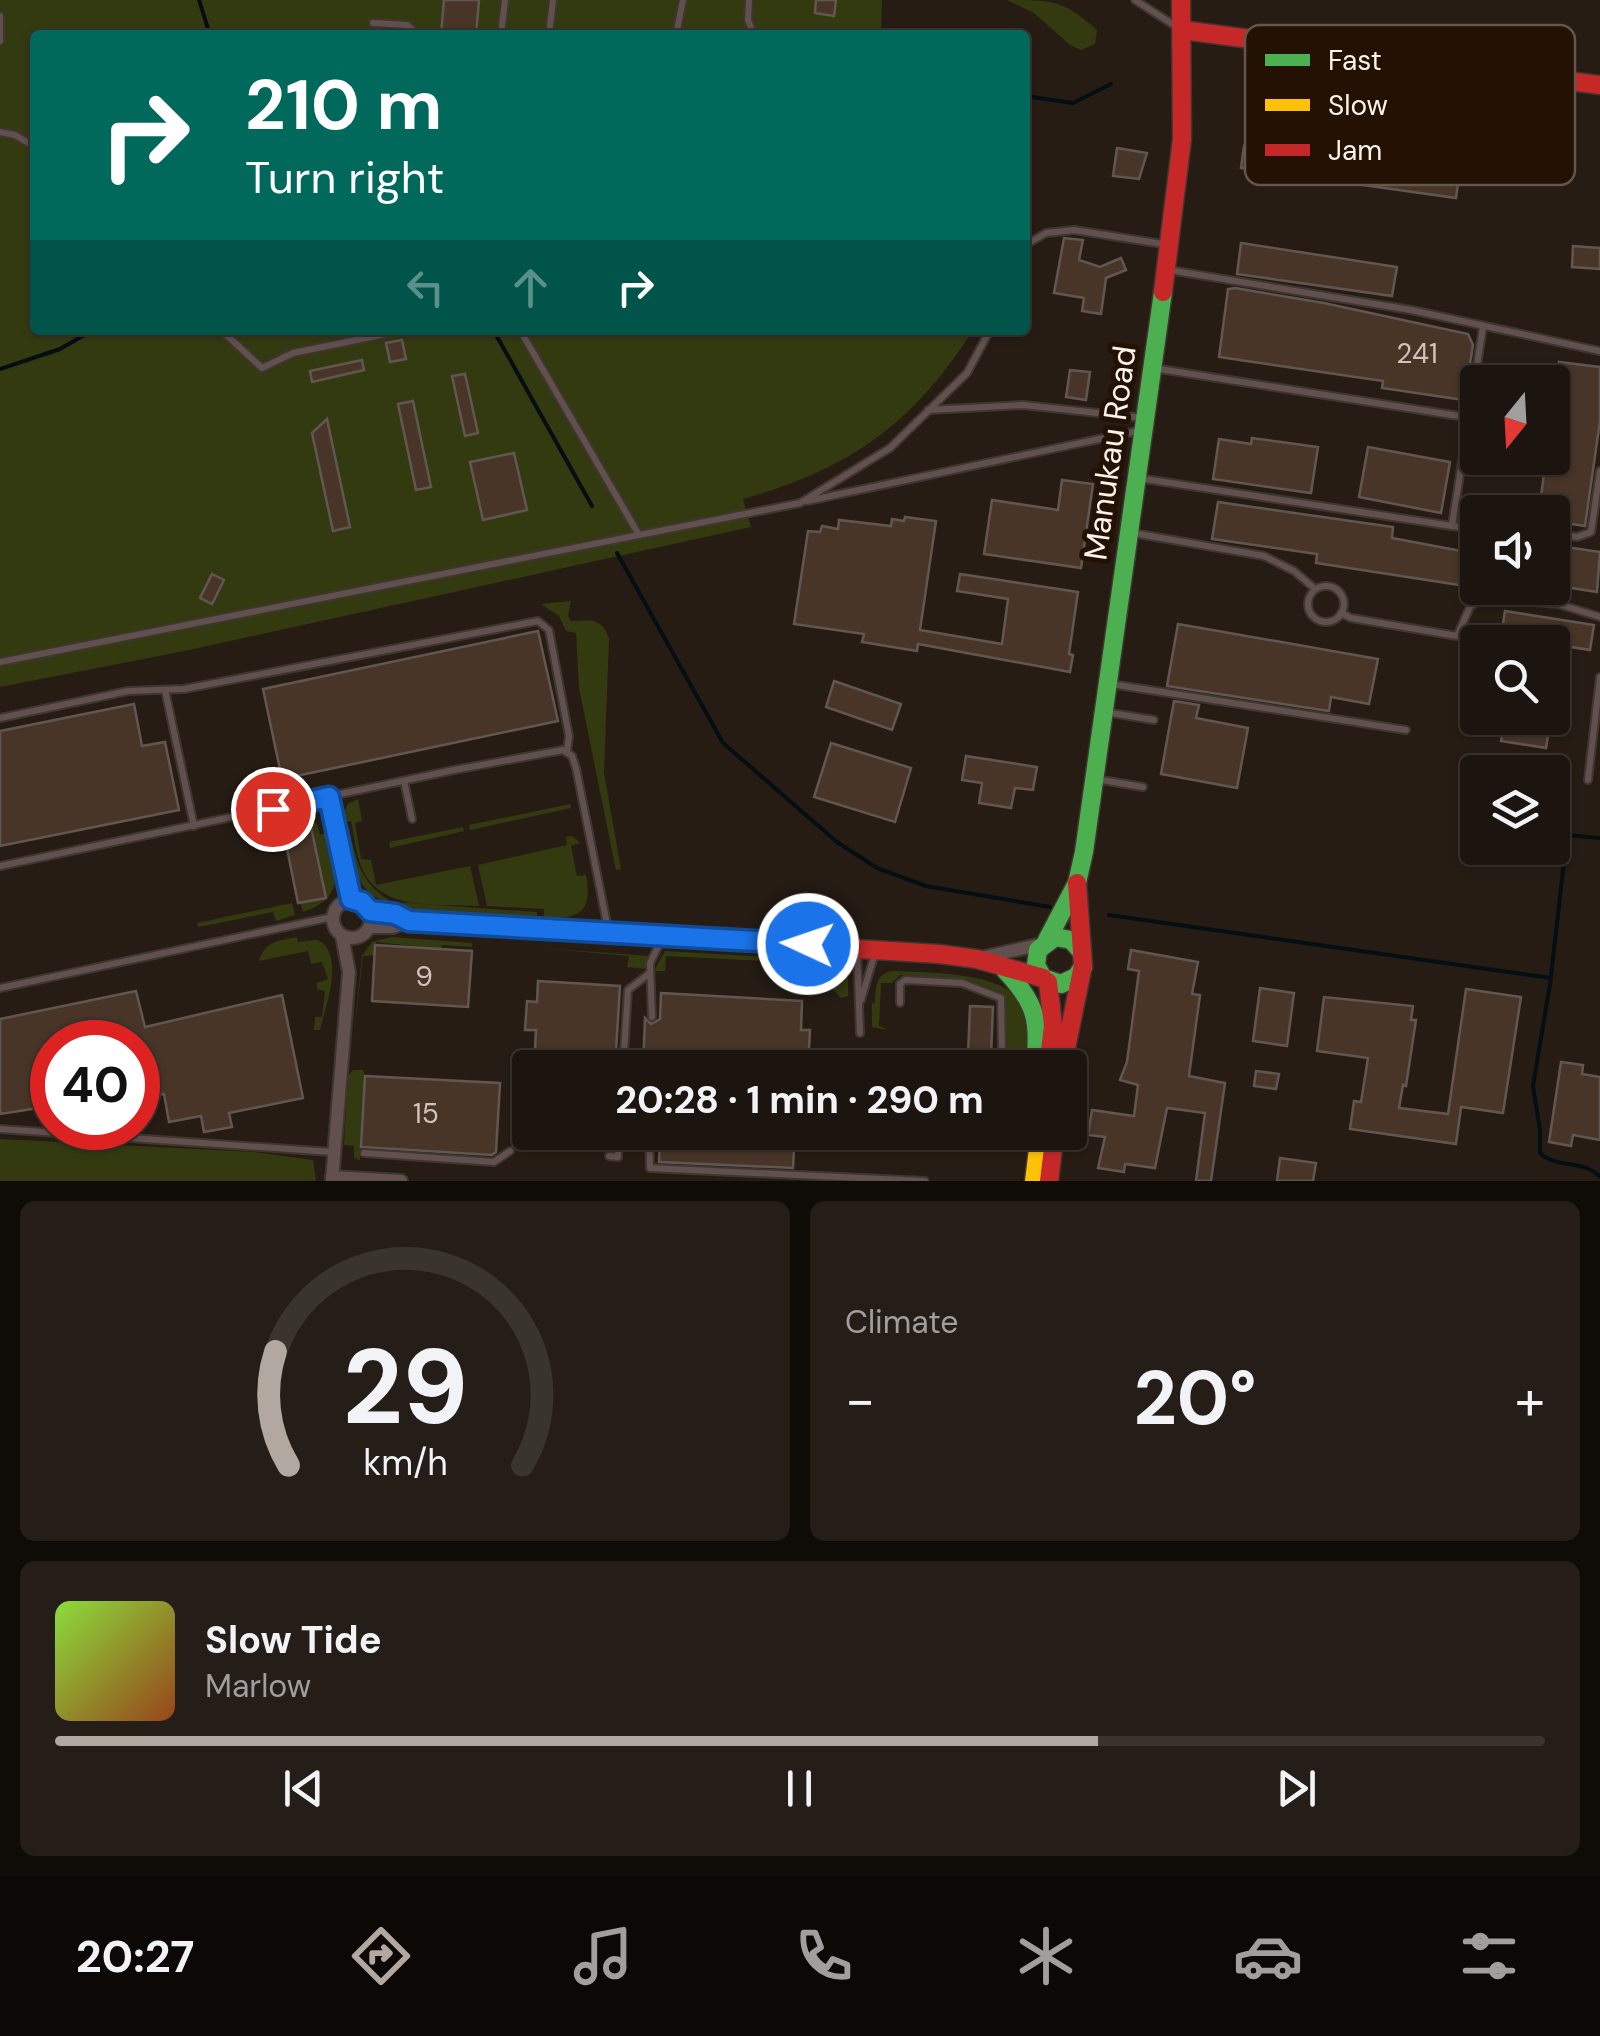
<!DOCTYPE html>
<html lang="en">
<head>
<meta charset="utf-8">
<style>
  :root { --surface:#1c150f; --page:#251e18; --text:#f1f3f6; --muted:#a09f9e; --line:#3a342f; --accent:#b2a8a0 }
  body { margin:0; font-family:"DM Sans",sans-serif; background:var(--page); color:var(--text); height:100vh; display:flex; flex-direction:column; font-size:38px; white-space:nowrap }
  * { box-sizing:border-box; margin:0 }
  p { font-size:32px; color:var(--muted) }
  .icon { flex:none; width:55px; height:55px; fill:none; stroke:currentColor; stroke-width:2; stroke-linecap:round; stroke-linejoin:round }
  .map { position:relative; height:1181px; overflow:hidden }
  .drawer { display:flex; flex-direction:column; gap:20px; padding:20px; background:#0f0c08; flex:1 }
  .drawer>* { flex:none }
  .top-card { position:absolute; left:30px; top:30px; width:1000px; height:305px; border-radius:10px; box-shadow:0 2px 8px #0004,0 0 0 2px var(--line); background:#00695c; color:#fff; overflow:hidden }
  .needle { width:65px; rotate:198deg }
  .controls { position:absolute; left:1460px; top:365px; display:grid; gap:20px }
  .controls a { display:grid; place-items:center; width:110px; height:110px; border-radius:10px; background:var(--surface); box-shadow:0 2px 8px #0004,0 0 0 2px var(--line); font-size:50px }
  .speed { position:absolute; left:30px; top:1020px; display:flex; gap:20px; font-size:50px; font-weight:700; text-align:center }
  .speed>* { display:grid; place-content:center; width:130px; height:130px; border-radius:50%; background:var(--surface); box-shadow:0 2px 8px #0004,0 0 0 2px var(--line); line-height:1 }
  .speed .limit { border:15px solid #d22; background:#fff; color:#111 }
  .pin { position:absolute; display:grid; place-items:center; width:85px; height:85px; color:#fff; margin:-42px; border:5px solid #fff; border-radius:50%; box-shadow:0 2px 10px #0007 }
  .me { position:absolute; width:110px; margin:-55px; rotate:273deg; stroke-linejoin:round; filter:drop-shadow(0 0 8px #0008) }
  .turn { display:flex; align-items:center; gap:35px; height:210px; padding:0 50px; font-size:45px }
  .turn .icon { width:130px; height:130px; stroke-width:2.5 }
  .turn b { display:block; font-size:70px; line-height:85px }
  .lanes { display:flex; align-items:center; height:95px; padding:0 50px; background:#0003; justify-content:center; gap:50px; direction:ltr }
  .lanes .off { opacity:.35 }
  .big { font-size:75px; font-weight:700; line-height:1.1 }
  .drawer .card { flex:1; display:flex; flex-direction:column; justify-content:center; gap:15px; min-width:0; padding:0 35px; border-radius:15px; background:var(--page) }
  .drawer .dial { align-items:center; gap:0 }
  .dial svg { height:260px; overflow:visible; fill:none; stroke:var(--line); stroke-width:7; stroke-linecap:round; text-anchor:middle }
  .dial text { fill:var(--text); stroke:none }
  .song { display:flex; align-items:center; gap:30px }
  .cover { width:120px; height:120px; border-radius:15px; background:linear-gradient(135deg,hsl(90 70% 55%),hsl(20 70% 35%)) }
  .played { height:10px; border-radius:5px; background:linear-gradient(90deg,var(--accent) 70%,var(--line) 70%) }
  .keys { display:flex; justify-content:space-around; direction:ltr }
  .heat { display:flex; justify-content:space-between; align-items:center; font-size:55px; direction:ltr }
  .drawer .tiles { flex:1; display:grid; gap:20px; grid-template-columns:1fr 1fr }
  .card:last-child { grid-column:span 2 }
  .trip { position:absolute; left:512px; top:1050px; width:575px; height:100px; border-radius:10px; background:var(--surface); box-shadow:0 2px 8px #0004,0 0 0 2px var(--line); font-weight:700; line-height:100px; text-align:center }
  .tabs { display:flex; height:160px; justify-content:space-around; align-items:center; background:#0b0806; color:var(--muted) }
  .tabs .icon { width:70px; height:70px }
  .tabs .active { color:var(--accent) }
  .tabs b { font-size:45px; color:var(--text) }
  .map>svg:first-child { display:block }
</style>
</head>
<body>
<div class="map">
<svg width="1600" height="1181" viewBox="0 0 1600 1181">
  <rect width="100%" height="100%" fill="#261c14"/>
  <g fill="#343a10">
    <path d="M0,0H882L881,35H35V330H973C913,424 850,469 743,499L751,527L189,650L0,687Z"/>
    <path d="M1007,0C1054,0 1063,0 1097,30L1095,44L1081,50L1070,45L1034,13Z"/>
    <path d="M571,601L568,616L571,621C591,621 600,616 609,638L604,773L621,869L616,870L579,688L576,633L566,631L559,616L541,604Z"/>
    <path d="M358,799L362,821L355,823L361,859L371,860L376,885L470,866L479,906C443,904 389,912 366,876C356,860 355,839 351,821L344,822L343,814L348,804Z"/>
    <polygon points="570,804 571,808 470,830 469,825"/>
    <path d="M309,818L317,824L320,835L327,833C335,870 348,897 303,912L300,902L326,897Z"/>
    <polygon points="463,827 464,831 390,848 389,842"/>
    <path d="M349,828C356,861 361,884 392,902L537,912V917C497,915 398,918 370,893C352,877 350,852 345,830Z"/>
    <path d="M572,836L580,843L571,846L577,876L586,875C593,913 579,919 544,918V909L487,906L478,865L567,845L566,837Z"/>
    <polygon points="292,903 295,915 276,921 273,912 199,927 197,923"/>
    <path d="M297,937L298,942L316,940L323,943C343,963 325,1007 320,1030H314L315,1017H322L325,991L317,989V983L328,979L322,962L311,964L308,951L259,961C265,941 278,941 297,937Z"/>
    <polygon points="391,937 472,943 472,947 442,945 441,949 376,942 375,955 363,956 353,1044 362,956 372,942"/>
    <polygon points="540,948 650,956 644,969 627,967 629,956"/>
    <polygon points="665,951 841,961 848,968 848,996 841,998 824,979 819,982 800,963 666,956 665,971 654,971"/>
    <path d="M892,971C927,973 1016,970 1027,1013C1032,1031 1028,1049 1025,1067H1004C1008,1060 1006,1003 1002,993L967,979L900,975L892,983H881L879,1026L889,1030L872,1027V1003H875C876,988 875,974 892,971Z"/>
    <polygon points="353,1070 363,1070 365,1076 360,1160 354,1158 354,1146 344,1145 348,1076"/>
    <polygon points="0,1139 254,1152 313,1160 316,1181 0,1181"/>
  </g>
  <g fill="none" stroke-linecap="round" stroke-linejoin="round">
    <g stroke="#050e13" stroke-width="4">
      <polyline points="199,0 210,35"/>
      <polyline points="1025,96 1073,103 1111,84"/>
      <polyline points="495,333 592,506"/>
      <polyline points="0,369 60,349 93,330"/>
      <polyline points="617,553 723,743 837,842 877,868 926,886 1050,907"/>
      <path d="M1109,915L1551,978L1533,1086L1540,1130V1153C1557,1169 1583,1159 1600,1177"/>
      <polyline points="1551,976 1567,835 1600,838"/>
    </g>
  </g>
  <g fill="#483528" stroke="#615752" stroke-width="2.5">
    <polygon points="444,0 479,0 476,35 441,35"/>
    <polygon points="816,0 836,0 834,16 815,13"/>
    <polygon points="1274,93 1467,119 1456,198 1241,168 1244,146 1266,149"/>
    <polygon points="1117,148 1147,153 1139,179 1113,176"/>
    <polygon points="1064,238 1083,240 1079,260 1100,267 1121,258 1126,270 1106,278 1101,314 1082,311 1084,298 1054,293"/>
    <polygon points="1241,243 1397,267 1392,296 1237,274"/>
    <polygon points="1573,246 1600,248 1600,269 1572,267"/>
    <polygon points="1235,288 1324,303 1468,334 1473,345 1464,400 1382,388 1383,381 1219,357 1228,289"/>
    <polygon points="402,340 406,359 390,362 386,343"/>
    <polygon points="362,360 364,370 312,382 310,371"/>
    <polygon points="1559,362 1600,367 1600,421 1585,526 1552,521 1552,512 1539,512 1546,458 1552,458 1552,412"/>
    <polygon points="1070,370 1090,372 1086,400 1066,397"/>
    <polygon points="465,374 478,433 465,436 452,376"/>
    <polygon points="413,401 431,487 416,490 398,404"/>
    <polygon points="327,419 350,527 333,531 312,433"/>
    <polygon points="1252,438 1318,447 1311,493 1213,479 1219,439 1251,444"/>
    <polygon points="1368,447 1450,462 1441,513 1359,497"/>
    <polygon points="514,453 527,510 483,520 470,462"/>
    <polygon points="1062,480 1093,484 1081,568 984,554 992,500 1058,510"/>
    <polygon points="1218,502 1393,527 1392,538 1472,553 1466,586 1316,563 1317,554 1212,539"/>
    <polygon points="905,517 936,521 920,630 1002,644 1008,599 957,591 960,574 1078,592 1069,654 1073,655 1070,672 918,644 917,651 862,642 864,634 794,624 808,531 820,532 822,526 838,529 839,520 891,526 892,519 904,521"/>
    <polygon points="1552,545 1600,552 1597,592 1552,585"/>
    <polygon points="212,574 224,580 212,604 200,598"/>
    <polygon points="1505,611 1594,625 1590,650 1501,636"/>
    <polygon points="1178,624 1378,659 1369,704 1331,697 1329,711 1167,686"/>
    <polygon points="538,631 558,721 282,779 263,689"/>
    <polygon points="834,681 901,704 892,730 826,707"/>
    <polygon points="1174,701 1199,705 1196,718 1248,728 1237,788 1161,774"/>
    <polygon points="134,704 142,746 165,742 179,810 0,846 0,731"/>
    <polygon points="1511,718 1551,718 1546,748 1501,741 1504,720 1510,721"/>
    <polygon points="831,743 911,768 895,822 814,797"/>
    <polygon points="966,756 1037,767 1033,790 1015,788 1011,808 979,803 982,783 962,780"/>
    <polygon points="309,818 326,898 298,903 282,824"/>
    <polygon points="375,945 472,951 468,1007 372,1001"/>
    <polygon points="1131,950 1198,962 1192,994 1200,995 1189,1076 1225,1083 1211,1181 1196,1181 1205,1113 1167,1108 1155,1168 1125,1164 1124,1172 1098,1168 1105,1137 1088,1135 1092,1110 1134,1116 1138,1085 1120,1080 1127,1062 1139,971 1128,969"/>
    <polygon points="538,981 620,986 615,1068 534,1068 536,1030 525,1030 527,1001 537,1002"/>
    <polygon points="1260,988 1294,993 1287,1046 1253,1041"/>
    <polygon points="1466,989 1521,997 1503,1113 1461,1107 1456,1144 1350,1129 1354,1101 1361,1102 1368,1058 1317,1051 1324,997 1413,1006 1411,1020 1416,1020 1406,1086 1403,1085 1399,1108 1448,1114"/>
    <polygon points="136,991 145,1027 282,995 303,1098 229,1113 232,1127 204,1132 201,1116 169,1122 164,1094 138,1097 138,1042 52,1042 52,1106 0,1114 0,1019"/>
    <polygon points="661,993 802,1001 801,1030 810,1030 808,1068 643,1068 645,1018 651,1024 660,1019"/>
    <polygon points="970,1006 993,1007 991,1056 968,1055"/>
    <polygon points="1561,1062 1583,1065 1582,1074 1600,1077 1600,1140 1573,1135 1571,1146 1549,1142"/>
    <polygon points="1256,1071 1279,1074 1276,1089 1254,1086"/>
    <polygon points="365,1076 500,1083 496,1152 492,1155 361,1147"/>
    <polygon points="660,1132 795,1132 793,1168 659,1162"/>
    <polygon points="1280,1158 1316,1163 1313,1181 1277,1181"/>
  </g>
  <g fill="none" stroke-linecap="round" stroke-linejoin="round">
    <g stroke="#3e3630" stroke-width="10">
      <g id="lane">
        <polyline points="749,0 748,20 754,35"/>
        <polyline points="1135,0 1177,27"/>
        <polyline points="0,16 0,41"/>
        <polyline points="373,23 407,25 418,35"/>
        <polyline points="501,35 505,0"/>
        <polyline points="549,35 553,0"/>
        <polyline points="676,35 683,0"/>
        <polyline points="0,132 15,135 35,147"/>
        <polyline points="1025,245 1046,233 1074,230 1169,245"/>
        <polyline points="1169,270 1411,310 1600,351"/>
        <polyline points="221,330 262,368 293,353 405,330"/>
        <polyline points="520,330 639,535"/>
        <polyline points="1153,368 1478,419"/>
        <polyline points="928,410 1023,405 1145,418"/>
        <polyline points="1138,478 1452,526 1483,327"/>
        <polyline points="807,501 1142,430"/>
        <polyline points="1452,526 1478,530"/>
        <polyline points="1133,533 1264,556 1294,571 1315,589"/>
        <polyline points="1552,533 1577,537 1591,532 1600,471"/>
        <circle cx="1326" cy="604" r="18"/>
        <polyline points="1341,613 1351,618 1457,636 1470,607 1482,597 1558,604 1600,617"/>
        <polyline points="0,662 800,503 890,448 967,373 990,330"/>
        <polyline points="1111,684 1406,730"/>
        <polyline points="165,690 194,826"/>
        <polyline points="1105,712 1154,720"/>
        <polyline points="0,718 128,691 184,689 538,621 549,630 569,736 567,751"/>
        <polyline points="1096,779 1143,787"/>
        <polyline points="1588,780 1600,677"/>
        <polyline points="404,781 412,819"/>
        <polyline points="329,798 351,899"/>
        <polyline points="0,866 454,770 563,750 572,756 576,768 608,929"/>
        <polyline points="857,949 860,1033"/>
        <polyline points="0,988 332,917"/>
        <polyline points="861,1000 876,950"/>
        <polyline points="900,1003 900,984 905,980 962,983 1001,998 1002,1053 998,1065 986,1067 937,1055"/>
        <polyline points="652,1017 650,963 661,941"/>
        <polyline points="623,1068 628,990 650,973"/>
        <polyline points="0,1129 332,1152"/>
        <polyline points="649,1132 650,1168 925,1181"/>
        <polyline points="364,1153 494,1162 510,1151"/>
        <polyline points="609,1156 618,1157 619,1132"/>
      </g>
    </g>
    <g stroke="#3e3630" stroke-width="16">
      <g id="street">
        <circle cx="352" cy="919" r="19"/>
        <polyline points="369,927 393,927 409,921"/>
        <polyline points="980,958 1042,944"/>
        <polyline points="332,1177 401,1181"/>
        <polyline points="332,1181 349,972 342,936"/>
      </g>
    </g>
    <g stroke="#3e3630" stroke-width="21">
      <g id="fast">
        <polyline points="1047,940 1077,883 1084,852 1163,292"/>
        <polyline points="1082,952 1071,940 1055,937 1038,950 1036,965 1043,978 1061,984 1076,977 1083,967"/>
        <path d="M1005,970C1038,1005 1039,1021 1035,1068"/>
      </g>
    </g>
    <g stroke="#3e3630" stroke-width="21">
      <polyline id="slow" points="1034,1181 1040,1132"/>
    </g>
    <g stroke="#3e3630" stroke-width="21">
      <g id="jam">
        <polyline points="1182,30 1600,85"/>
        <polyline points="1163,292 1182,139 1181,0"/>
        <polyline points="369,911 395,914 409,921 939,954 977,959 1043,978"/>
        <polyline points="1048,982 1053,1026 1048,1068"/>
        <polyline points="1062,1068 1083,965 1077,883"/>
        <polyline points="1049,1181 1055,1132"/>
      </g>
    </g>
    <use href="#lane" stroke="#62504f" stroke-width="6"/>
    <use href="#street" stroke="#62504f" stroke-width="12"/>
    <use href="#fast" stroke="#4caf50" stroke-width="18"/>
    <use href="#slow" stroke="#ffc107" stroke-width="18"/>
    <use href="#jam" stroke="#c62828" stroke-width="18"/>
  </g>
  <g fill="none" stroke-linecap="round" stroke-linejoin="round">
    <g stroke="#114b97" stroke-width="25">
      <polyline id="route" points="273,809 329,797 351,899 362,902 370,911 395,914 409,921 808,944"/>
    </g>
    <use href="#route" stroke="#1a73e8" stroke-width="18"/>
  </g>
  <g text-anchor="middle" dominant-baseline="central" stroke-width="10" stroke-linejoin="round" paint-order="stroke">
    <g font-size="28" fill="#d0c4ba">
      <text x="1417" y="353">241</text>
      <text x="424" y="976">9</text>
      <text x="426" y="1113">15</text>
    </g>
    <g font-size="32" fill="#fdf3eb" stroke="#231204">
      <text transform="translate(1110 453) rotate(-82)">Manukau Road</text>
    </g>
  </g>
  <rect x="1245" y="25" width="330" height="160" rx="15" fill="#231204" stroke="#645649" stroke-width="2.5"/>
  <rect x="1265" y="54" width="45" height="12" fill="#4caf50"/>
  <rect x="1265" y="99" width="45" height="12" fill="#ffc107"/>
  <rect x="1265" y="144" width="45" height="12" fill="#c62828"/>
  <g font-size="28" fill="#fdf3eb">
    <text x="1328" y="70">Fast</text>
    <text x="1328" y="115">Slow</text>
    <text x="1328" y="160">Jam</text>
  </g>
</svg>
<div class="controls">
<a><svg class="needle" viewBox="-14 -14 28 28"><path d="M0-13l5 13h-10z" fill="#e53935"/><path d="M0 13l5-13h-10z" fill="#a09f9e"/></svg></a>
<a><svg class="icon" aria-label="sound" viewBox="0 0 24 24"><path d="M4 9h4l5-4v14l-5-4H4zM17 9q2 3 0 6"/></svg></a>
<a><svg class="icon" aria-label="search" viewBox="0 0 24 24"><circle cx="10" cy="10" r="6"/><path d="M15 15l6 6"/></svg></a>
<a><svg class="icon" aria-label="layers" viewBox="0 0 24 24"><path d="M12 4l9 5-9 5-9-5zM3 14l9 5 9-5"/></svg></a>
</div>
<div class="speed"><div class="limit">40</div></div>
<div class="pin" style="left:273px;top:809px;background:#d93025"><svg class="icon" aria-label="arrive" viewBox="0 0 24 24"><path d="M6 21V4h12l-3 4 3 4H6"/></svg></div>
<svg class="me" style="left:808px;top:944px" viewBox="-20 -20 40 40"><circle r="17" fill="#1a73e8" stroke="#fff" stroke-width="3"/><path d="M0-11L8 9 0 5-8 9z" fill="#fff"/></svg>
<div class="trip">20:28 · 1 min · 290 m</div>
<div class="top-card">
<div class="turn"><svg class="icon" aria-label="right" viewBox="0 0 24 24"><path d="M7 20v-9h11M14 6l5 5-5 5"/></svg><div><b>210 m</b>Turn right</div></div>
<div class="lanes"><svg class="icon off" aria-label="left" viewBox="0 0 24 24"><path d="M17 20v-9H6M10 6l-5 5 5 5"/></svg><svg class="icon off" aria-label="ahead" viewBox="0 0 24 24"><path d="M12 20V5M6 11l6-6 6 6"/></svg><svg class="icon" aria-label="right" viewBox="0 0 24 24"><path d="M7 20v-9h11M14 6l5 5-5 5"/></svg></div>
</div>
</div>
<section class="drawer">
<div class="tiles">
<div class="card dial"><svg viewBox="0 0 100 80">
<path d="M14 69A42 42 0 1 1 86 69"/>
<path d="M14 69A42 42 0 0 1 10 34" stroke="#b2a8a0"/>
<text x="50" y="56" font-size="32" font-weight="700">29</text>
<text x="50" y="72" font-size="11">km/h</text>
</svg></div>
<div class="card"><p>Climate</p>
<div class="heat"><a>−</a><b class="big">20°</b><a>+</a></div>
</div>
<div class="card">
<div class="song"><i class="cover"></i><div><b>Slow Tide</b><p>Marlow</p></div></div>
<div class="played"></div>
<div class="keys"><svg class="icon" aria-label="previous" viewBox="0 0 24 24"><path d="M18 5L8 12l10 7zM5 5v14"/></svg><svg class="icon" aria-label="pause" viewBox="0 0 24 24"><path d="M8 5v14M16 5v14"/></svg><svg class="icon" aria-label="next" viewBox="0 0 24 24"><path d="M6 5l10 7-10 7zM19 5v14"/></svg></div>
</div>
</div>
</section>
<nav class="tabs">
<b>20:27</b>
<svg class="icon active" aria-label="directions" viewBox="0 0 24 24"><path d="M12 3l9 9-9 9-9-9zM9 14v-3h6M13 9l2 2-2 2"/></svg>
<svg class="icon" aria-label="music" viewBox="0 0 24 24"><path d="M9 18V5l10-2v13"/><circle cx="6" cy="18" r="3"/><circle cx="16" cy="16" r="3"/></svg>
<svg class="icon" aria-label="phone" viewBox="0 0 24 24"><path d="M5 4h4l2 5-3 2q2 4 5 5l2-3 5 2v4C11 20 4 13 5 4z"/></svg>
<svg class="icon" aria-label="climate" viewBox="0 0 24 24"><path d="M12 3v18M4 7l16 10M4 17L20 7"/></svg>
<svg class="icon" aria-label="car" viewBox="0 0 24 24"><path d="M5 17H2v-5l4-1 3-4h7l3 4 3 1v5h-3M9 17h6M6 11h13"/><circle cx="7" cy="17" r="2"/><circle cx="17" cy="17" r="2"/></svg>
<svg class="icon" aria-label="filters" viewBox="0 0 24 24"><path d="M4 7h16M4 17h16"/><circle cx="9" cy="7" r="2"/><circle cx="15" cy="17" r="2"/></svg>
</nav>
</body>
</html>
